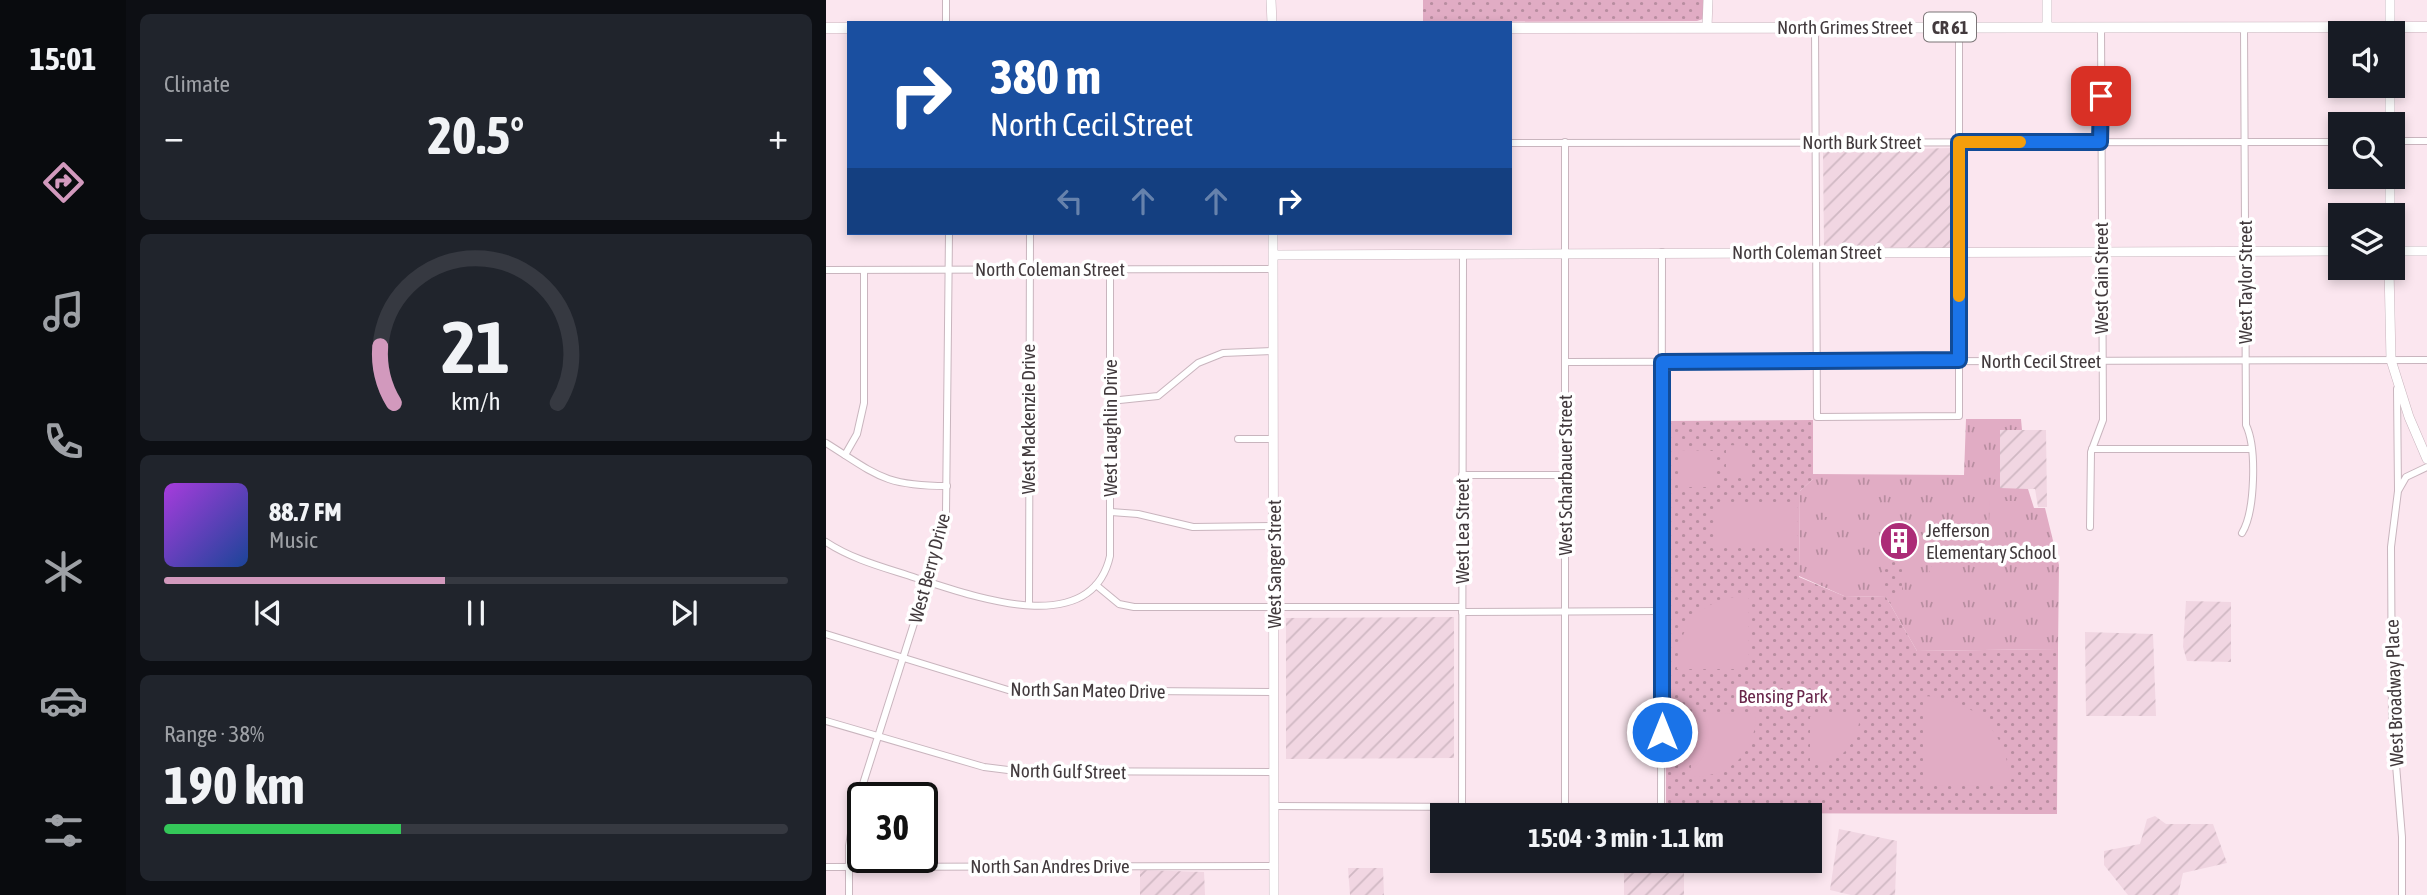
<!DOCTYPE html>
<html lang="en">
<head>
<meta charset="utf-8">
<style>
  :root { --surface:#171b24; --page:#20242c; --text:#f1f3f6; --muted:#9ea1a6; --line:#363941; --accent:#d299bd }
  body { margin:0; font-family:"Asap Condensed",sans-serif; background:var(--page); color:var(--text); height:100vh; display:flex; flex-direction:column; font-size:26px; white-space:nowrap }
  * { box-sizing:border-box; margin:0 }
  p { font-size:23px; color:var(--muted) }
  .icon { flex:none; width:38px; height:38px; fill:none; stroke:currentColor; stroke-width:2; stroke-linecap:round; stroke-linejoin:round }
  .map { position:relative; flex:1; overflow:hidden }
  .details { display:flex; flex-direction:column; gap:14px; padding:14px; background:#0d0f14; width:700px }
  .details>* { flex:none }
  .top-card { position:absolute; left:21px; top:21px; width:665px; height:214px; border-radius:0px; box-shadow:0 4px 10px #0003; background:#1a4fa0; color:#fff; overflow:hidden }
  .fabs { position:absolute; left:1502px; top:21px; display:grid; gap:14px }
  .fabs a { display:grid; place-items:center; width:77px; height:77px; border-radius:0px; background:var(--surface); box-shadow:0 4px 10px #0003; font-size:35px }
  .speed { position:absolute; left:21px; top:782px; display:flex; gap:14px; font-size:35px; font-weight:700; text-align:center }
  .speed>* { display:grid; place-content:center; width:91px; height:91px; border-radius:50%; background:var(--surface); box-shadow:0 4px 10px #0003; line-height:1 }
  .speed .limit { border:4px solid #111; border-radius:10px; background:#fff; color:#111 }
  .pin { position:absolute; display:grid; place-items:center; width:60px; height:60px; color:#fff; margin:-30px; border-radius:14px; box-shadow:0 4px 10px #0006 }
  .me { position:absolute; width:77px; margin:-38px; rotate:0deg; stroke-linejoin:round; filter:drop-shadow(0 0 5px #0008) }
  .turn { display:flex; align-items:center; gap:24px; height:147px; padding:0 28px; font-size:32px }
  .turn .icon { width:91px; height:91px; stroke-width:2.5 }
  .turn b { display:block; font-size:49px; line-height:60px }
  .lanes { display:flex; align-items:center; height:66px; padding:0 28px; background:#0003; justify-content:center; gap:35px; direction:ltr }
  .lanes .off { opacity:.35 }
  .big { font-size:52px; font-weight:700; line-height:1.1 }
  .details .widget { flex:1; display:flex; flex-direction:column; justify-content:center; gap:10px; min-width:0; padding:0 24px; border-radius:10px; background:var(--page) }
  .details .dial { align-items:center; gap:0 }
  .dial svg { height:182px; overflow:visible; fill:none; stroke:var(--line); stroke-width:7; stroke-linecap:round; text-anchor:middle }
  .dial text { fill:var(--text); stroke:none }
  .song { display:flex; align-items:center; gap:21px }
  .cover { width:84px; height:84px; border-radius:10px; background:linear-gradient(135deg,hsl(280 70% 55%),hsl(220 70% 35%)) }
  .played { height:7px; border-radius:4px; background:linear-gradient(90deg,var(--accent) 45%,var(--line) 45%) }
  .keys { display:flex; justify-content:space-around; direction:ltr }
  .heat { display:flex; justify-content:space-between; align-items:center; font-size:38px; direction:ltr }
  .charge { height:10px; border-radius:5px; background:linear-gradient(90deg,#34c759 38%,var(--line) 0) }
  .trip { position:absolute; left:604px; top:803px; width:392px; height:70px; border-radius:0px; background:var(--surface); box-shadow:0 4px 10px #0003; font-weight:700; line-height:70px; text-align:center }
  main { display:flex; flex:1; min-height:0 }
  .tabs { display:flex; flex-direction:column; width:126px; justify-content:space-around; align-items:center; background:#090b0e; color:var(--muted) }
  .tabs .icon { width:49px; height:49px }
  .tabs .active { color:var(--accent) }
  .tabs b { font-size:32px; color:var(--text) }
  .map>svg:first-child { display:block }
</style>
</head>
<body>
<main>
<nav class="tabs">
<b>15:01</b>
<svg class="icon active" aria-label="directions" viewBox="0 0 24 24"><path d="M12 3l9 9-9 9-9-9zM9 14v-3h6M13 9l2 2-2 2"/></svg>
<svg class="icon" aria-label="music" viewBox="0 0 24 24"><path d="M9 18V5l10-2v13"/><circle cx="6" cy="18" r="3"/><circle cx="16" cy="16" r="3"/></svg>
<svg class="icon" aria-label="phone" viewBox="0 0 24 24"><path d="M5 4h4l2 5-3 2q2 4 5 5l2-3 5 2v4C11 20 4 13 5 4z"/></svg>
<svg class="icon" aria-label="climate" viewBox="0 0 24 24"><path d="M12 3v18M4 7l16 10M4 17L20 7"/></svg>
<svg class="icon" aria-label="car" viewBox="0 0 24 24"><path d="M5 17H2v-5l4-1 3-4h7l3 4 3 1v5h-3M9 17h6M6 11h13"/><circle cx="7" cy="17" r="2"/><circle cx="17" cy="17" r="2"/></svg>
<svg class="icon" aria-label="filters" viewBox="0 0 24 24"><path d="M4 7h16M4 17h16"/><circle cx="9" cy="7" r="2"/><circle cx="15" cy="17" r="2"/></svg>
</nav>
<section class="details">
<div class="widget"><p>Climate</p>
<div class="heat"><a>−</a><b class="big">20.5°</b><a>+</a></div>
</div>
<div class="widget dial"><svg viewBox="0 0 100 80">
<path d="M14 69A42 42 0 1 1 86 69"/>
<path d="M14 69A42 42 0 0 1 8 44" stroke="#d299bd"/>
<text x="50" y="56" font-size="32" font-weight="700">21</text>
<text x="50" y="72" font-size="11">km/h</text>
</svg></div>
<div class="widget">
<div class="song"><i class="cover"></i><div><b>88.7 FM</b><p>Music</p></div></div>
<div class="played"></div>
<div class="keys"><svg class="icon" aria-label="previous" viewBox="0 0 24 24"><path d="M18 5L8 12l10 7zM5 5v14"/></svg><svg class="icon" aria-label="pause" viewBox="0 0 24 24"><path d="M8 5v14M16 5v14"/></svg><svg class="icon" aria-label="next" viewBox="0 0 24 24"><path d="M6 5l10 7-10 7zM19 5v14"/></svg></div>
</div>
<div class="widget"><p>Range · 38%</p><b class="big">190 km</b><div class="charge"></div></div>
</section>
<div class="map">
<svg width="1601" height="895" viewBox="0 0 1601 895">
  <defs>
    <pattern id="industrial-furrows" width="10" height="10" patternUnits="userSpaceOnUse" patternTransform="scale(1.75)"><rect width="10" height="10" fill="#f1d6e2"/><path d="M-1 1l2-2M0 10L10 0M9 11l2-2" fill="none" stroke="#d0b8c3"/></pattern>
    <pattern id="grass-tufts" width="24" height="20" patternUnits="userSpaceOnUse" patternTransform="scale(1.75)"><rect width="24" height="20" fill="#e1acc4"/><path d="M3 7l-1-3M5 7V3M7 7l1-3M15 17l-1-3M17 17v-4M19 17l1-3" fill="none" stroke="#b88da0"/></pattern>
    <pattern id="park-dots" width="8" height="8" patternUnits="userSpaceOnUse" patternTransform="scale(1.75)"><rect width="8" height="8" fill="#e1acc4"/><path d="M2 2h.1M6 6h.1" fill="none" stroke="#b88da0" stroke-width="1.8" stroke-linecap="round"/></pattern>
  </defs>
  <rect width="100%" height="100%" fill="#fbe6ef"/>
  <g fill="url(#industrial-furrows)">
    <polygon points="1125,148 1127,248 998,247 997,151"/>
    <polygon points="1174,430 1220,430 1221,507 1212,507 1209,489 1174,489"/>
    <polygon points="1360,601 1405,602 1405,662 1361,661 1357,647"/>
    <polygon points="628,617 628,758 460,759 460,618"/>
    <polygon points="1259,632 1327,634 1330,716 1260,716"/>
    <polygon points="1329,816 1340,824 1387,824 1401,863 1357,873 1352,895 1302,895 1278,865 1278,851 1314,844 1321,819"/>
    <polygon points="1013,829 1071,841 1069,895 1025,895 1004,890"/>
    <rect x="798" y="861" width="60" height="34"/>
    <polygon points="522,868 557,868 558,895 524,895"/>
    <polygon points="314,870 378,872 379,895 314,895"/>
  </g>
  <polygon fill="url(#grass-tufts)" points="1140,419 1195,419 1196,430 1174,430 1174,488 1202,489 1208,508 1219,508 1233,565 1232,649 1091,651 1060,597 1018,596 973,576 974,491 987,479 987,474 1138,475"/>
  <g fill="url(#park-dots)">
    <polygon points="597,0 878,0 877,19 871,21 597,22"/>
    <polygon points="987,420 987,479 974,491 973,577 1018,596 1060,597 1091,651 1232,649 1231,814 840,813 840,421"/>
    <polygon points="1061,546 1070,546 1070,554 1076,554 1076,595 1057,592 1057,564 1061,564"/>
  </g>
  <g fill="#e1acc4">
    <polygon points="900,445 924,446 924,478 900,478"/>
    <polygon points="853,450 889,451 889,487 852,487"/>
    <rect x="999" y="488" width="27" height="29"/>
    <polygon points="1164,501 1190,501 1190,528 1164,528 1164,562 1141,562 1141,523 1163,523"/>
    <rect x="888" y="505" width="83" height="40"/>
    <rect x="994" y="556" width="50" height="25"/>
    <rect x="1104" y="567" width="29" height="24"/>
    <path d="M908,597H922V661L914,669H851C851,631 869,604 908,597Z"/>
    <path d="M1097,696C1149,697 1183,734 1184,785L1103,786L1097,780Z"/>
    <path d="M871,713L930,714C930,753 904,777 865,777V720Z"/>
    <path d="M988,713H1034C1033,743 1016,764 984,763V717Z"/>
  </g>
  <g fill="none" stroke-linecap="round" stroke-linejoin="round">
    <g stroke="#c9b5be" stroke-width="8">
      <g id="street">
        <polyline points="120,0 120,23"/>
        <polyline points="989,27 991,417 1133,416 1133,27"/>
        <polyline points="1566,141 1601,141"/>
        <polyline points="684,143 1514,142"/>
        <polyline points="0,270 447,269"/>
        <polyline points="739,362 1601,360"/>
        <polyline points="1571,389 1572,490"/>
        <polyline points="284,401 332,396 372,363 397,353 447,351"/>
        <polyline points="412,439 448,439"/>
        <path d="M0,443C51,475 58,486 121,486"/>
        <polyline points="1266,449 1425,449"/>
        <polyline points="19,455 31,434 38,403 38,270"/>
        <polyline points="636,475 738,475"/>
        <polyline points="285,512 312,514 367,527 448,526"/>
        <polyline points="1264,527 1265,452 1277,420 1275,27"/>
        <path d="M1416,533C1429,512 1431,448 1420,425L1418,27"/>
        <path d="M0,542C27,560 60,568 90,578C144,595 265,641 284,556V268"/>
        <polyline points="270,585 293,604 308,607 636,607"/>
        <polyline points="203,605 204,233"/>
        <polyline points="636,612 836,611"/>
        <polyline points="0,634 182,690 448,692"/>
        <polyline points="0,721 158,767 190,771 448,772"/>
        <polyline points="448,806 842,808"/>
        <polyline points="739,808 739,142"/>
        <polyline points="835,808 836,252"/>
        <polyline points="636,809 637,254"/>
        <polyline points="0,867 448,866"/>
        <polyline points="23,895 23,846 29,809 110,554 120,513 123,233"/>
        <polyline points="1576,895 1576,837 1566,717 1565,547 1572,491 1580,477 1601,467"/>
      </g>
    </g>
    <g stroke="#c9b5be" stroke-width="10">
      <g id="secondary">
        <polyline points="445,0 446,23"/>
        <polyline points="881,27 882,0"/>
        <polyline points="1221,27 1221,0"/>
        <polyline points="1564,33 1564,0"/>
        <polyline points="1564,124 1564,86"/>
        <polyline points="1564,215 1564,177"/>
        <polyline points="447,233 448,895"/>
        <polyline points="1566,251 1601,251"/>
        <polyline points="448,255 1514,251"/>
        <polyline points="1563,268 1565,360 1583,417 1601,459"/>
      </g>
    </g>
    <g stroke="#c9b5be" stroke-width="11">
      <g id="primary">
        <polyline points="0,28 23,28"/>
        <polyline points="684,28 1601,27"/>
      </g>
    </g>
    <use href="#street" stroke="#fff" stroke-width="6"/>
    <use href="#secondary" stroke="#fff" stroke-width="9"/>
    <use href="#primary" stroke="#fff" stroke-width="10"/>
  </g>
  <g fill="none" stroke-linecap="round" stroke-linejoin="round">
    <g stroke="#114b97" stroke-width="18">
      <polyline id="route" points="836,732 836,362 1133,360 1133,142 1274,142 1275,96"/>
    </g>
    <use href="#route" stroke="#1a73e8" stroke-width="12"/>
    <polyline stroke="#f59e0b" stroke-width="12" points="1133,296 1133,142 1194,142"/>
  </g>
  <defs>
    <g id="building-disc" transform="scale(2.0125)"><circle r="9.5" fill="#ac2b77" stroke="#fff"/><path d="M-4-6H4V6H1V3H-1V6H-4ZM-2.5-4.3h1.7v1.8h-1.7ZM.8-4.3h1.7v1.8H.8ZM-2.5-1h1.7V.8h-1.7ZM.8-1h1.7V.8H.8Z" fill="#fff"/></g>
  </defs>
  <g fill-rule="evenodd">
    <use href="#building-disc" x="1073" y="541"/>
  </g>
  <g text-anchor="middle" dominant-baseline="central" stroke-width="7" stroke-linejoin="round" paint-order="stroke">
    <rect fill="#fff" stroke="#7b7577" stroke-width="2" x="1098" y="12.5" width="52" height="29" rx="5"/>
    <g font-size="18" font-weight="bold" fill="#423a3d">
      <text x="1124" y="27">CR 61</text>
    </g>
    <g font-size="19" fill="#423a3d" stroke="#fff">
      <text x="1019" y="27">North Grimes Street</text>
      <text x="1036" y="142">North Burk Street</text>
      <text x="981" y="252">North Coleman Street</text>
      <text x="224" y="269">North Coleman Street</text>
      <text transform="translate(1275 278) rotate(-90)">West Cain Street</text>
      <text transform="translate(1419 282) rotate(-90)">West Taylor Street</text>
      <text x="1215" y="361">North Cecil Street</text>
      <text transform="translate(202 419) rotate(-90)">West Mackenzie Drive</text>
      <text transform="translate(284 428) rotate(-90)">West Laughlin Drive</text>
      <text transform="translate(739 475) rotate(-90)">West Scharbauer Street</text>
      <text transform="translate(636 531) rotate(-90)">West Lea Street</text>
      <text transform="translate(448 564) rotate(-90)">West Sanger Street</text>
      <text transform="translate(103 568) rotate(-75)">West Berry Drive</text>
      <text transform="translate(262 690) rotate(1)">North San Mateo Drive</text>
      <text transform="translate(1568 693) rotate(-92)">West Broadway Place</text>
      <text transform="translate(242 771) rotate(1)">North Gulf Street</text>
      <text x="224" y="866">North San Andres Drive</text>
    </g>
    <g font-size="19" fill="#423a3d" stroke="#fff" text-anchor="start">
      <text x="1100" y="530">Jefferson<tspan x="1100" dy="22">Elementary School</tspan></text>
    </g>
    <g font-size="19" fill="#69274b" stroke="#fff">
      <text x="957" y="696">Bensing Park</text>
    </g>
  </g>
</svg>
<div class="fabs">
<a><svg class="icon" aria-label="sound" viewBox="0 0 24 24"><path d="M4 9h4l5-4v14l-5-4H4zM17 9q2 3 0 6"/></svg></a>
<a><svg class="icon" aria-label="search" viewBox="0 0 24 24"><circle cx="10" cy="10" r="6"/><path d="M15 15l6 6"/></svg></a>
<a><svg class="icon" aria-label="layers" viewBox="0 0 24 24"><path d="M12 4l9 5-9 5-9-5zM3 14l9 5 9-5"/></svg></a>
</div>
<div class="speed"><div class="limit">30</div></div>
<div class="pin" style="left:1275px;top:96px;background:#d93025"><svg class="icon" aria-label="arrive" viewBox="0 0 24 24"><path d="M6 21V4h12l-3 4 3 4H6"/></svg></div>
<svg class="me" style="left:836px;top:732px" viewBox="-20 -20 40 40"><circle r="17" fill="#1a73e8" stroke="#fff" stroke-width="3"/><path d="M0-11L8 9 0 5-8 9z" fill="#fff"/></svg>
<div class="trip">15:04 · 3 min · 1.1 km</div>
<div class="top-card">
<div class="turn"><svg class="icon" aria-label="right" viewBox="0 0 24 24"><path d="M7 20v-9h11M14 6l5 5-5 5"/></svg><div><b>380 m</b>North Cecil Street</div></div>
<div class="lanes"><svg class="icon off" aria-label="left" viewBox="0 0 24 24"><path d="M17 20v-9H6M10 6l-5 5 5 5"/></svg><svg class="icon off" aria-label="ahead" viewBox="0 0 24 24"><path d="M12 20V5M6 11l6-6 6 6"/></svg><svg class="icon off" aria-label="ahead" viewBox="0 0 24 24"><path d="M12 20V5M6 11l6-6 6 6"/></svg><svg class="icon" aria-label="right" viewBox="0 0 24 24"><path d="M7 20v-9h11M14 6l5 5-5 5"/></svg></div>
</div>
</div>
</main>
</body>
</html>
